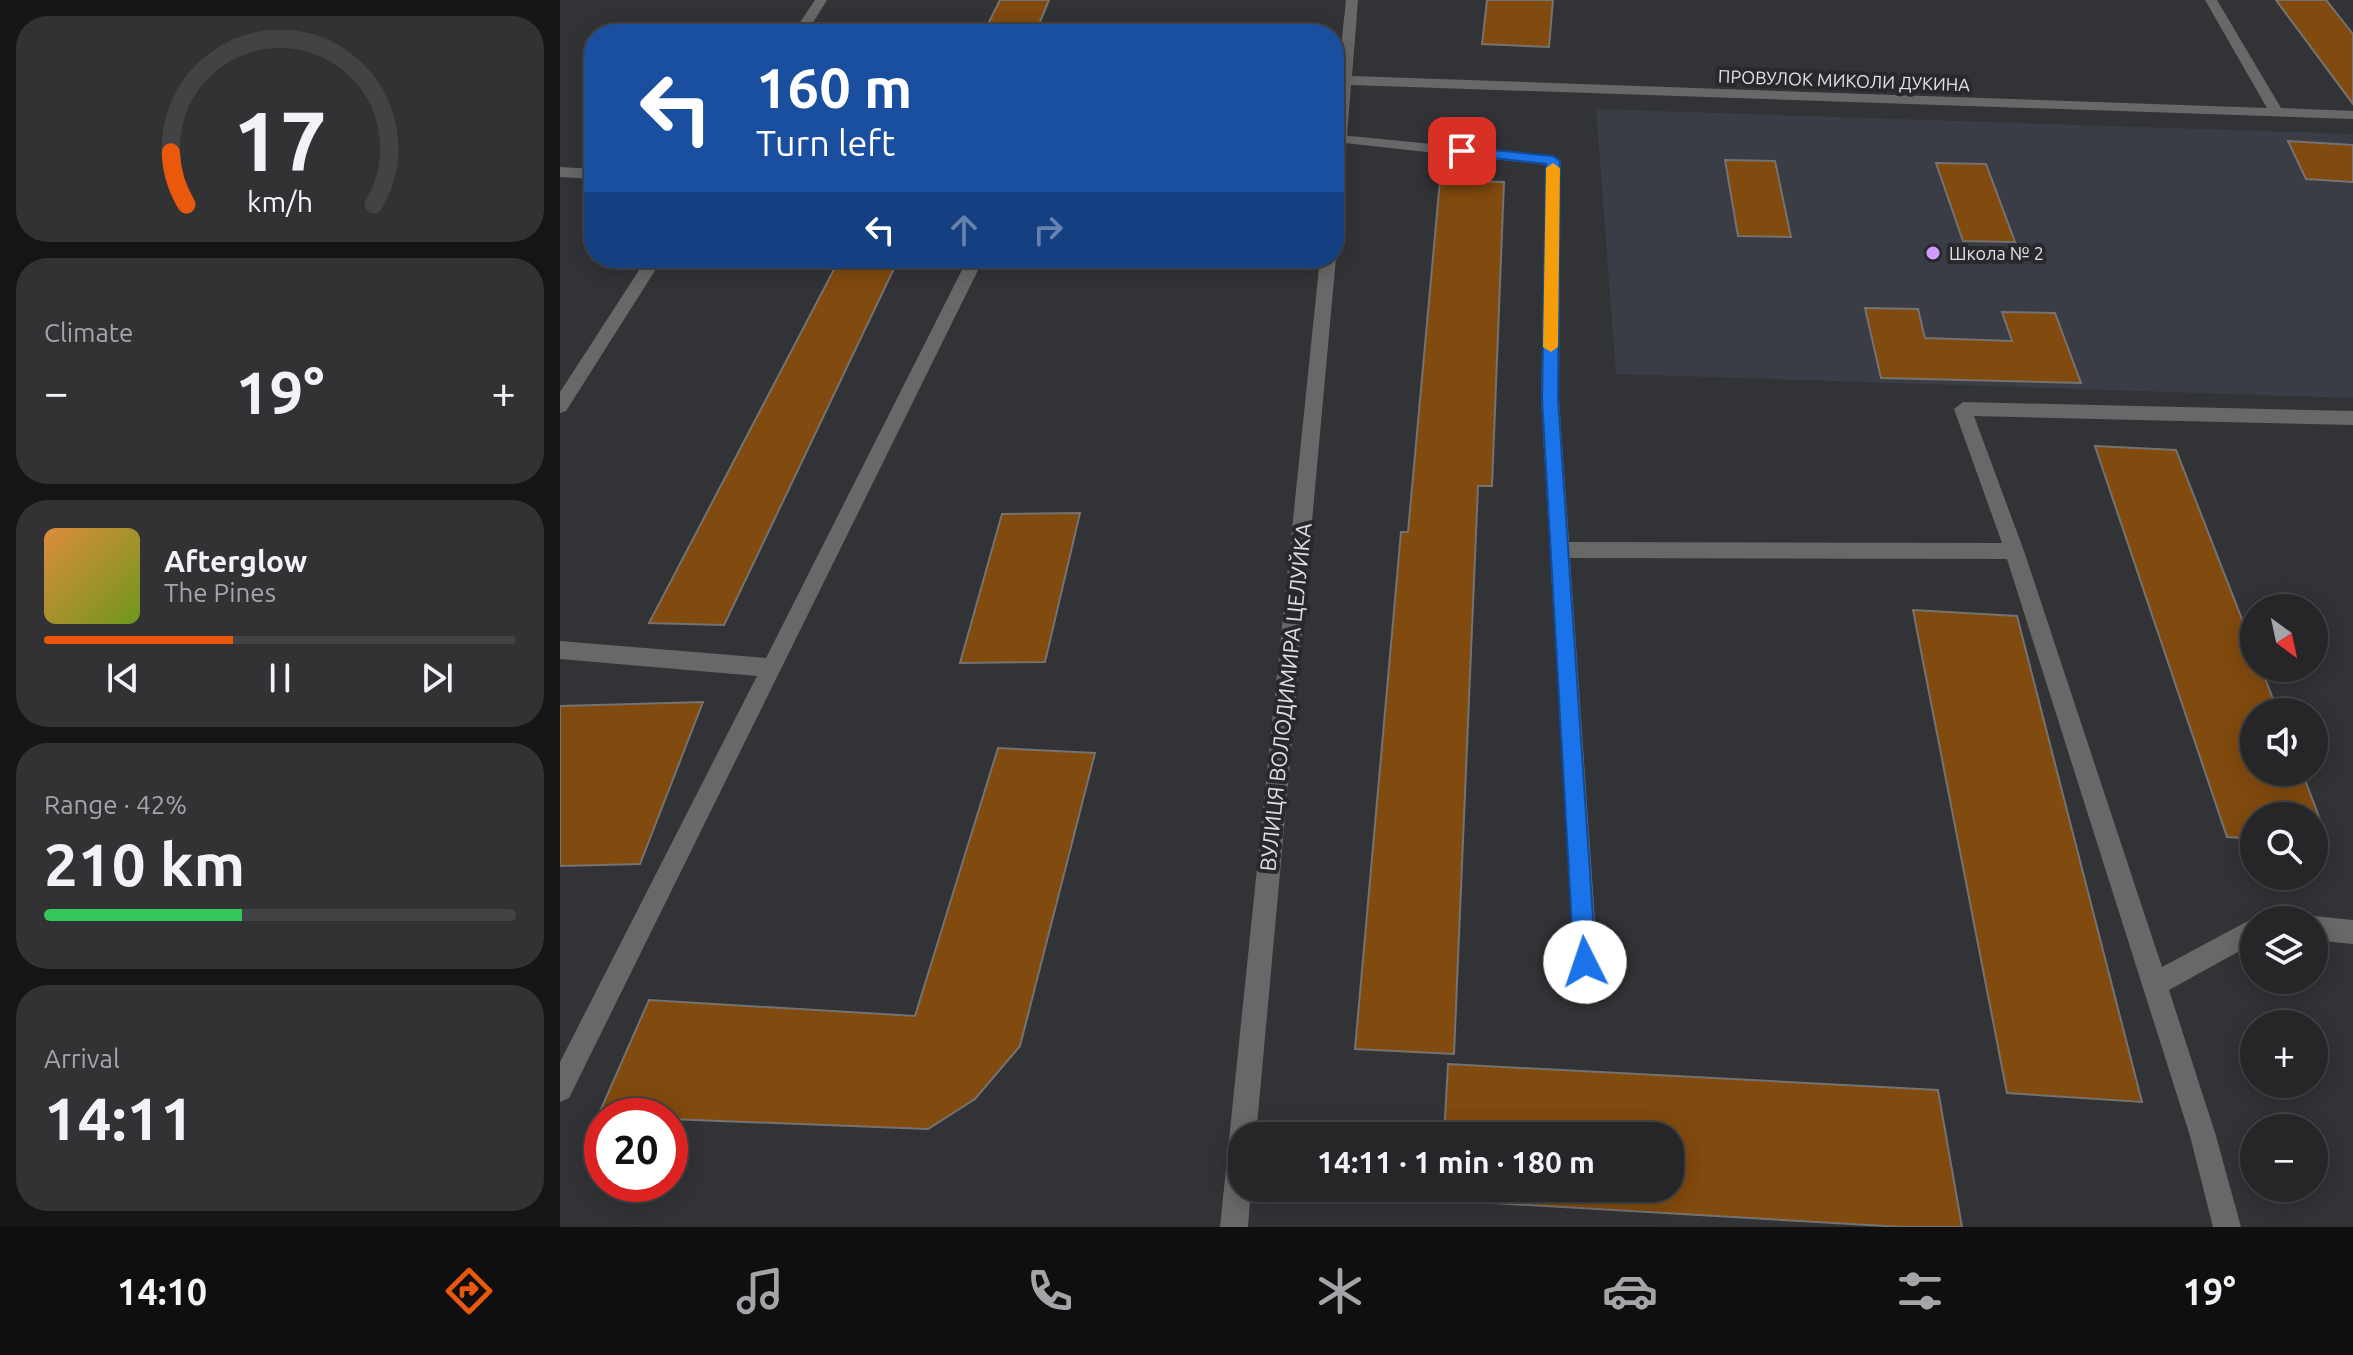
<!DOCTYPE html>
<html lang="en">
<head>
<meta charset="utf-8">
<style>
  :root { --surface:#262628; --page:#323234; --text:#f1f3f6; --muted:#a4a5a8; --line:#424345; --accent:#ea580c }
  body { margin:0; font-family:Ubuntu,sans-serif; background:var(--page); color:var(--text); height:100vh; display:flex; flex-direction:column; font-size:30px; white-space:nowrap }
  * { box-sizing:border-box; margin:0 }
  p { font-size:26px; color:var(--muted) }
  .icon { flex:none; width:44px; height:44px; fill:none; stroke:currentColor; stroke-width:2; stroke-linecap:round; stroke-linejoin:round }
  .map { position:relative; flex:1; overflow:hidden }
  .side { display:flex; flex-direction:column; gap:16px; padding:16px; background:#151516; width:560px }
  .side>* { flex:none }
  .banner { position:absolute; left:24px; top:24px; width:760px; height:244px; border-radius:32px; box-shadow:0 4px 20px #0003,0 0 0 2px var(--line); background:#1a4fa0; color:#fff; overflow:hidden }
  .needle { width:52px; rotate:147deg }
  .buttons { position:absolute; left:1680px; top:594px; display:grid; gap:16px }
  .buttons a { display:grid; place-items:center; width:88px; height:88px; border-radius:50%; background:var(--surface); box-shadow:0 4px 20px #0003,0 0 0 2px var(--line); font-size:40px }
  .speed { position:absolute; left:24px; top:1098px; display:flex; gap:16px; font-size:40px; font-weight:700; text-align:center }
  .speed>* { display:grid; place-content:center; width:104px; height:104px; border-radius:50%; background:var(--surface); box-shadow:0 4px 20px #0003,0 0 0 2px var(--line); line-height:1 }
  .speed .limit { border:12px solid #d22; background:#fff; color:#111 }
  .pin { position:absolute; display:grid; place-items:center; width:68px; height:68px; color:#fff; margin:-34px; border-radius:16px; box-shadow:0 4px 12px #0006 }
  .me { position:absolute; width:88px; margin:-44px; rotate:356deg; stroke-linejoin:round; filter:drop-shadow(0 0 6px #0008) }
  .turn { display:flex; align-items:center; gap:28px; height:168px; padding:0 40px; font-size:36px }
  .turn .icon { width:104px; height:104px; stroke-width:2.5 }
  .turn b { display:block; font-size:56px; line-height:68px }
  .lanes { display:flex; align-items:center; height:76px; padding:0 40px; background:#0003; justify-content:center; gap:40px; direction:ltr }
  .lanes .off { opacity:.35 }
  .big { font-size:60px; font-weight:600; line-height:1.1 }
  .side .tile { flex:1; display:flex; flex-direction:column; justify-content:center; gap:12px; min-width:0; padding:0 28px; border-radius:32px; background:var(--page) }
  .side .dial { align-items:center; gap:0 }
  .dial svg { height:208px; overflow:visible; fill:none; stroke:var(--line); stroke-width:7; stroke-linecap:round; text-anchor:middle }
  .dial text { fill:var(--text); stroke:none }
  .song { display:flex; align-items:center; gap:24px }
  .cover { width:96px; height:96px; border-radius:12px; background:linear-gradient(135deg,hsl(30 70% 55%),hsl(80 70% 35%)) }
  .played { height:8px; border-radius:4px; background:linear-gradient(90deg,var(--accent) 40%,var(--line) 40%) }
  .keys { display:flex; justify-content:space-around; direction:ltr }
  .heat { display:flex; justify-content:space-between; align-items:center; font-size:44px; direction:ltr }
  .charge { height:12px; border-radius:6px; background:linear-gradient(90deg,#34c759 42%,var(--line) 0) }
  .trip { position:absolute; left:668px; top:1122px; width:456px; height:80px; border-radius:32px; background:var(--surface); box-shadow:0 4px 20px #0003,0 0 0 2px var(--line); font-weight:600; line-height:80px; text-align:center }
  .tabs { display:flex; height:128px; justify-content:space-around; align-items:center; background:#0f0f10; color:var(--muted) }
  .tabs .icon { width:56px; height:56px }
  .tabs .current { color:var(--accent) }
  .tabs b { font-size:36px; color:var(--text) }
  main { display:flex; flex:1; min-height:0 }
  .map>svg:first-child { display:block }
</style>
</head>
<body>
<main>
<section class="side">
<div class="tile dial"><svg viewBox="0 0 100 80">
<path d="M14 69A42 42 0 1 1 86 69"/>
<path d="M14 69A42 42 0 0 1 8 49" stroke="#ea580c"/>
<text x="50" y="56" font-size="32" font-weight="700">17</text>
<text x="50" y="72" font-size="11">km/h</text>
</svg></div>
<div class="tile"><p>Climate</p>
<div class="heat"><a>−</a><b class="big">19°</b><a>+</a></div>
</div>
<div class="tile">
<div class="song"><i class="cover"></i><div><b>Afterglow</b><p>The Pines</p></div></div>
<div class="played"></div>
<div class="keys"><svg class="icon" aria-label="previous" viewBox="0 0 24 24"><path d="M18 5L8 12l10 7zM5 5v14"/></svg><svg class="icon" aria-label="pause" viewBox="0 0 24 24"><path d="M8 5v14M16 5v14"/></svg><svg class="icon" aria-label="next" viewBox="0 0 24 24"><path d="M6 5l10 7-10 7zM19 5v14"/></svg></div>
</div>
<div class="tile"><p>Range · 42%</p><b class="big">210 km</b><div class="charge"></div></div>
<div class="tile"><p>Arrival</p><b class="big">14:11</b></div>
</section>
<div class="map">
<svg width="1793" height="1227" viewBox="0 0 1793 1227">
  <rect width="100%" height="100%" fill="#323336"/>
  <polygon fill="#3a3d45" points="1036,109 1793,134 1793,398 1056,374"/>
  <g fill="#814a0e" stroke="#757270" stroke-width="2">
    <polygon points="440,0 489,0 475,34 423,34"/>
    <polygon points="927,0 993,0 989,47 922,44"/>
    <polygon points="1716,0 1766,0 1793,34 1793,104"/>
    <polygon points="1728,141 1793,145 1793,182 1746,179"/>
    <polygon points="1165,160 1215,161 1231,237 1178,236"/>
    <polygon points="1376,163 1426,164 1455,242 1403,241"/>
    <polygon points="880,180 944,182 932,486 918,486 894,1054 795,1049 841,532 848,532"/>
    <polygon points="280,258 339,258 164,625 89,623"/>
    <polygon points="1305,308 1358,309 1365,338 1452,341 1442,312 1495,313 1521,383 1321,378"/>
    <polygon points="1535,446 1616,450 1694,650 1694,668 1701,668 1718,712 1694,712 1694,772 1742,772 1769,843 1754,842 1754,816 1694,816 1694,839 1667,837"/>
    <polygon points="520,513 485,662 400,663 442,514"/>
    <polygon points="1353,610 1457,616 1582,1102 1447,1093"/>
    <polygon points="143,702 80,864 0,866 0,706"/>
    <polygon points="438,748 535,753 460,1046 415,1099 368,1129 110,1119 110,1116 38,1116 89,1000 355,1016"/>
    <polygon points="888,1064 1378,1090 1402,1227 1342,1227 881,1200 881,1188 1110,1188 1110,1136 884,1136"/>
  </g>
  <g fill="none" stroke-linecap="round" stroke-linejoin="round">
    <g fill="#676969" fill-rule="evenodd">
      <polygon points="780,135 993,156 1000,161 999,399 1009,542 1442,543 1394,409 1403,402 1793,411 1793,425 1414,416 1464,551 1602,967 1686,922 1694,918 1699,920 1694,920 1694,943 1609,990 1656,1136 1681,1227 1653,1227 1630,1136 1447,559 1010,558 1040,993 1037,1002 1028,1005 1019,1002 1016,993 981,399 986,165 775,142 775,136"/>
      <polygon points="408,258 424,258 9,1098 0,1102 0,1062 197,676 0,659 0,641 206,658"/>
      <polygon points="1754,916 1793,920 1793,944 1754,940 1754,920 1745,920"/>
    </g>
    <g fill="#676969" fill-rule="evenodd">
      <polygon points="786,0 798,0 792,76 1707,108 1645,0 1657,0 1721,108 1793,111 1793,119 791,85 782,200 774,205 778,84 774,84 774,76 778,76"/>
      <polygon points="0,167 34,169 34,179 0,177"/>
      <polygon points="774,255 776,258 696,1136 682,1136 682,1188 691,1188 688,1227 660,1227 760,258 774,258"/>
    </g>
    <g fill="#676969" fill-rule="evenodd">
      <polygon points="255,0 267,0 246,34 232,34"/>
      <polygon points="87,258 103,258 6,411 0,413 0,392"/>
    </g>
  </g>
  <polygon fill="#1a73e8" stroke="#114b97" stroke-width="2" points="902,147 993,156 1000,161 998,399 1036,962 1033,969 1025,973 1018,969 1014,962 982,399 986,164 897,154 895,151"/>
  <polygon fill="#f59e0b" points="993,163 1000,168 998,347 991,352 983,347 986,168"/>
  <circle fill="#d09dff" stroke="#28292c" stroke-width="3" cx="1373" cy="253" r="8"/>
  <g text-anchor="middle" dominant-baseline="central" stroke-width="8" stroke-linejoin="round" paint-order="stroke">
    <g font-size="18" fill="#e1e1e3" stroke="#28292c">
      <text transform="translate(1284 80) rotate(2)">ПРОВУЛОК МИКОЛИ ДУКИНА</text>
    </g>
    <g font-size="18" fill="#e1e1e3" stroke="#28292c" text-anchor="start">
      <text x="1389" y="253">Школа № 2</text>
    </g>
    <g font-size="22" fill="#e1e1e3" stroke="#28292c">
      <text transform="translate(725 697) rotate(-84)">ВУЛИЦЯ ВОЛОДИМИРА ЦЕЛУЙКА</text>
    </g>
  </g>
</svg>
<div class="buttons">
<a><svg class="needle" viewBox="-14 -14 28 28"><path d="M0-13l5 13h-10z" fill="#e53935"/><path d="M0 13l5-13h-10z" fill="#a4a5a8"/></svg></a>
<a><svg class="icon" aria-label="sound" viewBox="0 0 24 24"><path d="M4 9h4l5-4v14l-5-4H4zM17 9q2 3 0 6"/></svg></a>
<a><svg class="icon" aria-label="search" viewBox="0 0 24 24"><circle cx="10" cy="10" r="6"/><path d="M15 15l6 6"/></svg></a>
<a><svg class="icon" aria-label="layers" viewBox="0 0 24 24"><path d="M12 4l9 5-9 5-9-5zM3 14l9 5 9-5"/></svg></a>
<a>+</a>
<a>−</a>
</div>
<div class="speed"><div class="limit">20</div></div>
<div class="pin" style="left:902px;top:151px;background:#d93025"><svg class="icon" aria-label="arrive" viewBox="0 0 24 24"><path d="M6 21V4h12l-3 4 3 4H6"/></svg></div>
<svg class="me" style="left:1025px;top:962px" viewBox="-20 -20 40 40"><circle r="19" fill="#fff"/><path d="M0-13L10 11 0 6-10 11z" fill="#1a73e8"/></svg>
<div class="trip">14:11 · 1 min · 180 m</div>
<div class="banner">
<div class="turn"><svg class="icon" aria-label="left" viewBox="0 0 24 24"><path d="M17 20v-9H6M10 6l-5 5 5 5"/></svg><div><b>160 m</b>Turn left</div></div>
<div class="lanes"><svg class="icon" aria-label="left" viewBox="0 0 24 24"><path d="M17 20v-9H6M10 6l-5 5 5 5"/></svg><svg class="icon off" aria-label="ahead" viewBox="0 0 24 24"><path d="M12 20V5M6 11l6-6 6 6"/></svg><svg class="icon off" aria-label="right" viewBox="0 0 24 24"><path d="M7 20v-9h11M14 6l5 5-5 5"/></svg></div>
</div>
</div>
</main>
<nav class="tabs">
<b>14:10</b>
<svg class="icon current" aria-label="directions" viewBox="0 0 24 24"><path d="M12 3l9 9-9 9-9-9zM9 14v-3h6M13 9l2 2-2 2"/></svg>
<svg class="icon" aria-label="music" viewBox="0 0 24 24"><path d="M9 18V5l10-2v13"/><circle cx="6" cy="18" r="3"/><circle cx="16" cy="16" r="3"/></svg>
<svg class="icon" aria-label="phone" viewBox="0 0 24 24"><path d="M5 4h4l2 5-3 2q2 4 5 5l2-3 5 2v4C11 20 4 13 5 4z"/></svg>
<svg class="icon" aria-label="climate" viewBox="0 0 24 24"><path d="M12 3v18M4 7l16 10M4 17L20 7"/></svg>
<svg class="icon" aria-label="car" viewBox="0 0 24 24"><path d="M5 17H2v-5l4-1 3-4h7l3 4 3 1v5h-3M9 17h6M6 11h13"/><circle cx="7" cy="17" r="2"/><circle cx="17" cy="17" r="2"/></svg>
<svg class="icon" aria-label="filters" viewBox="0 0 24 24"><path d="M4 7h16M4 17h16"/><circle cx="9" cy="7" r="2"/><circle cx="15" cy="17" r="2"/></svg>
<b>19°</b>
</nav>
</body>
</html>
